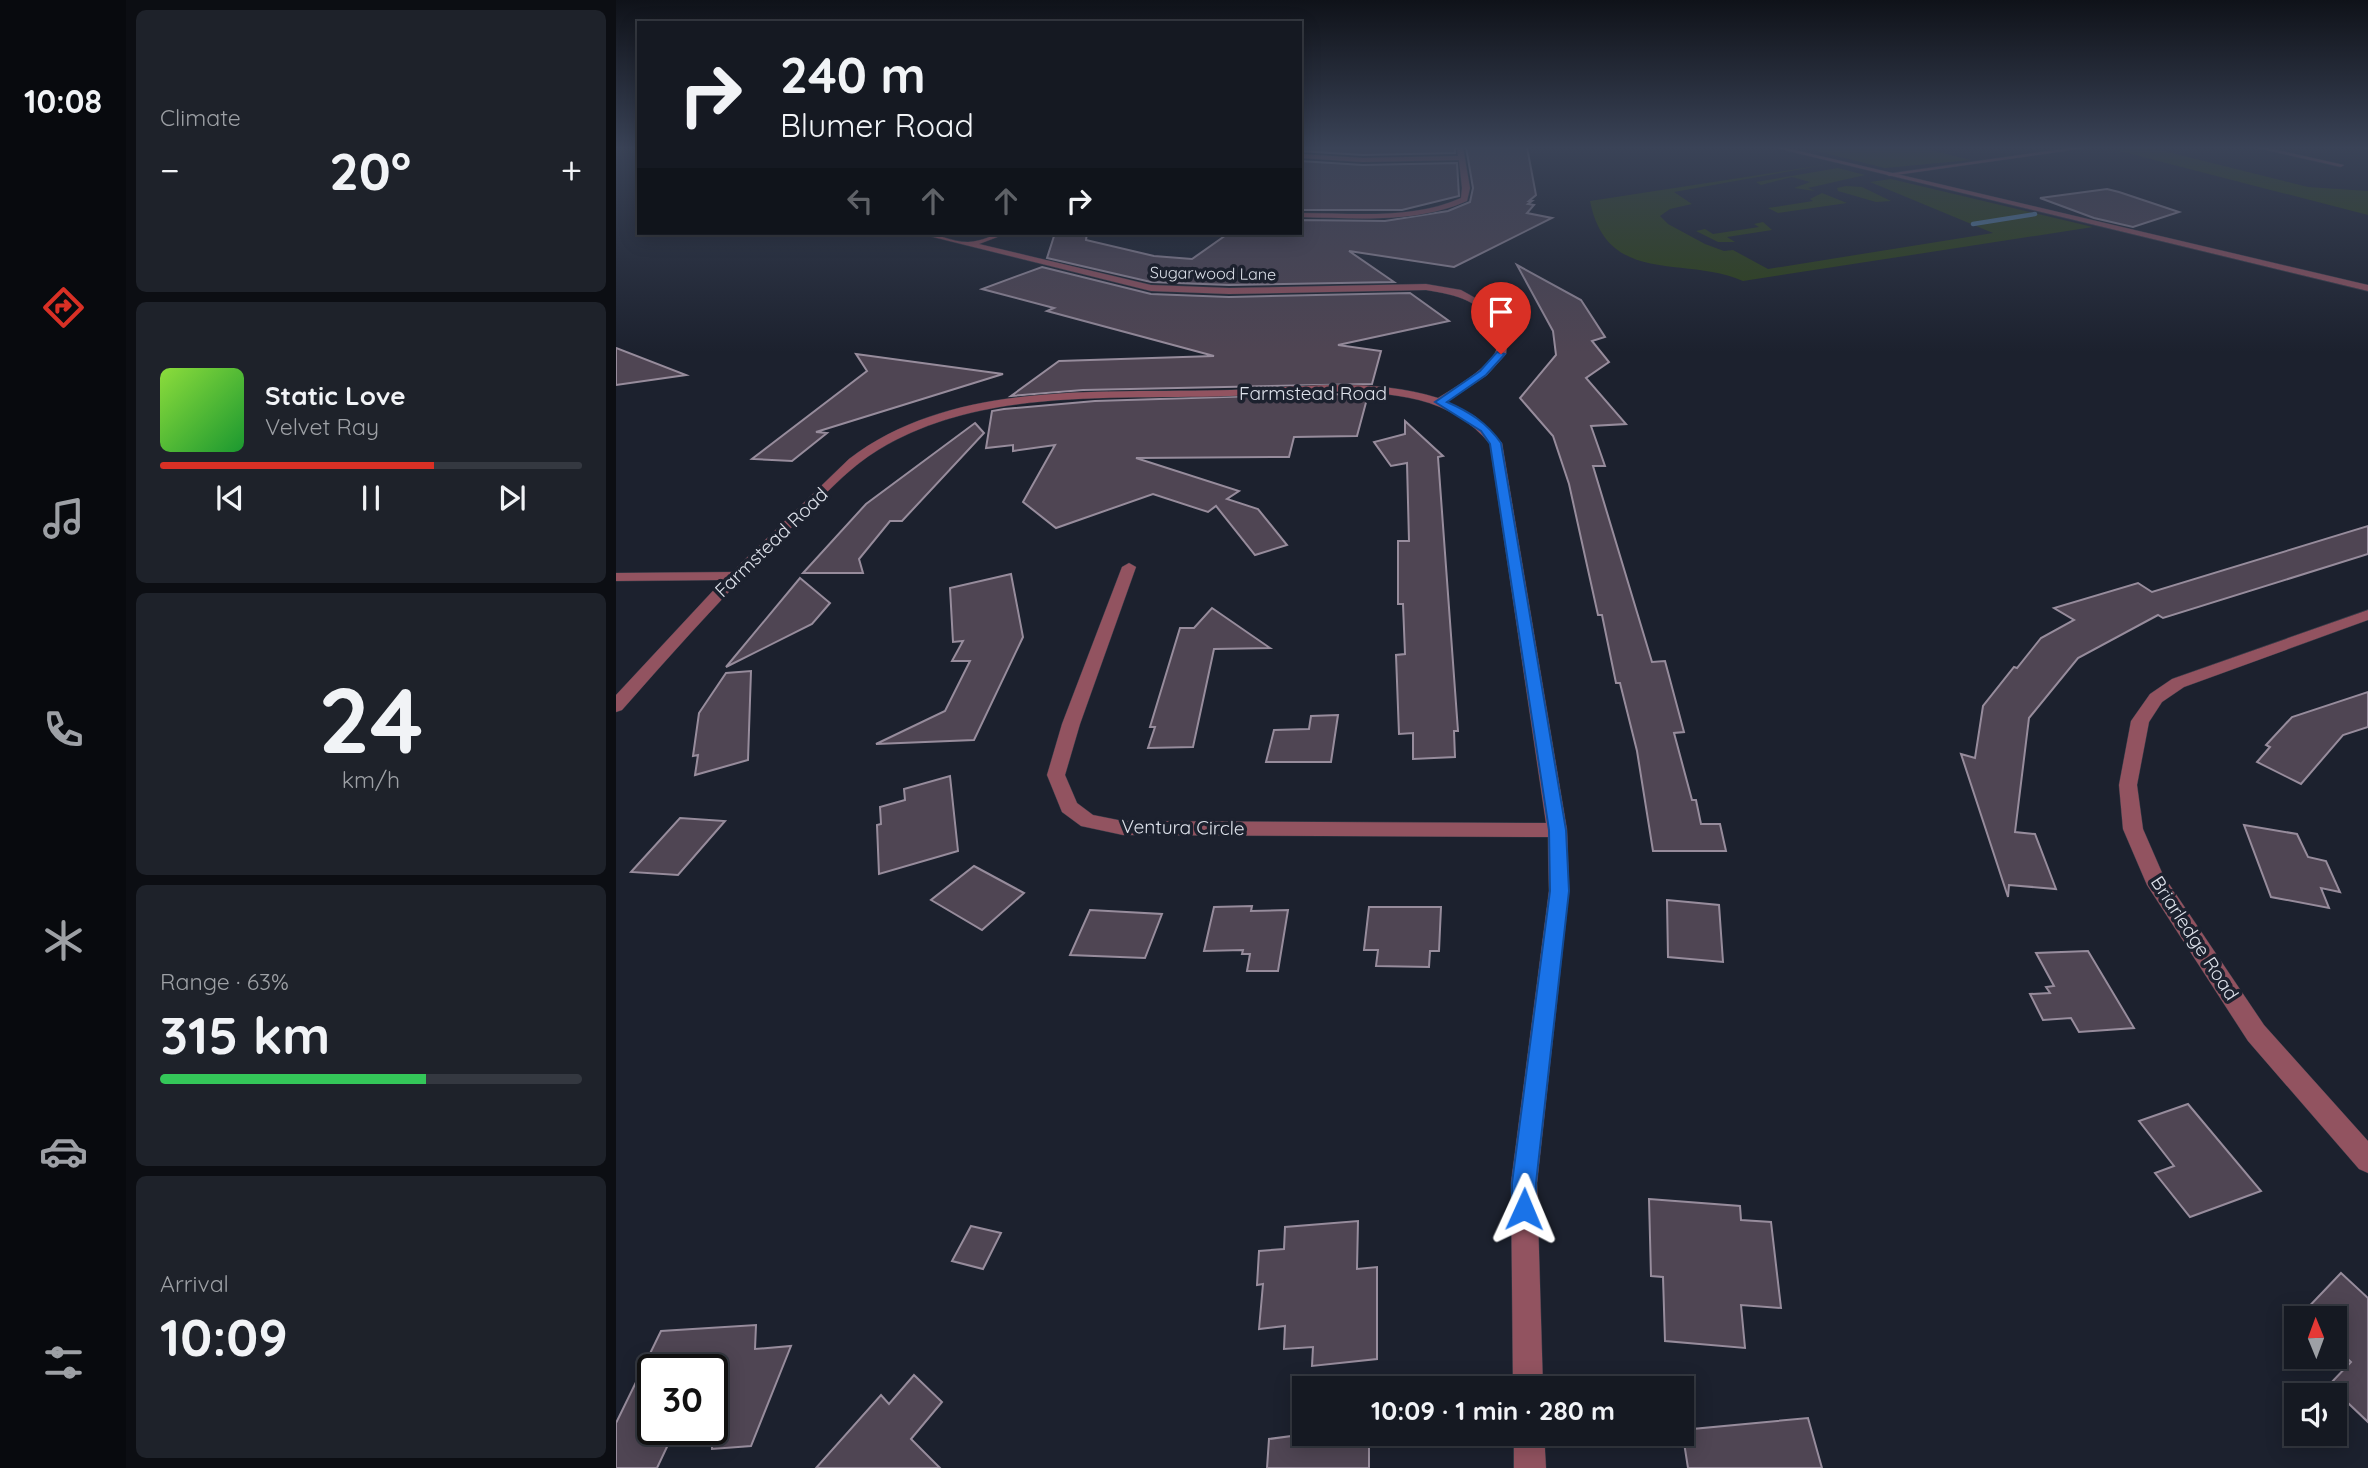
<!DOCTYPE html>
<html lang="en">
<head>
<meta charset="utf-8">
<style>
  :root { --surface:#151922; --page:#1e222a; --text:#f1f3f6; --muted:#9da0a5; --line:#343840; --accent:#d93025 }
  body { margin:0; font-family:Quicksand,sans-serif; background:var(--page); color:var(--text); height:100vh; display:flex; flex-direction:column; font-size:26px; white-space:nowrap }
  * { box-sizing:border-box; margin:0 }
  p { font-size:23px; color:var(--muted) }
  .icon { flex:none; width:38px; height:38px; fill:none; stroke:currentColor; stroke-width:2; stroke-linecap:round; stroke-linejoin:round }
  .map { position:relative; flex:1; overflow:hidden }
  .details { display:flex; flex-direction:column; gap:10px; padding:10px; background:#0c0e13; width:490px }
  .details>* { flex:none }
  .banner { position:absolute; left:21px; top:21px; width:665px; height:214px; border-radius:0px; box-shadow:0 4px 18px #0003,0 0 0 2px var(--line); background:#151922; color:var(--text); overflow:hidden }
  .needle { width:46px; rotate:359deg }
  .tools { position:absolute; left:1668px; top:1306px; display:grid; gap:14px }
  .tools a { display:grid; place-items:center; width:63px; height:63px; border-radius:0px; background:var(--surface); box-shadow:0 4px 18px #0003,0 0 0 2px var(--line); font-size:35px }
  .speed { position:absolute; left:21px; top:1354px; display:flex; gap:14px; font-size:35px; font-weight:700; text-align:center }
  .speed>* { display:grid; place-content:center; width:91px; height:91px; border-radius:50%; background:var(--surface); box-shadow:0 4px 18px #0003,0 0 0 2px var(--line); line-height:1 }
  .speed .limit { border:4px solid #111; border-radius:10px; background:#fff; color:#111 }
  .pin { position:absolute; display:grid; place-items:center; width:60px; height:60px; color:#fff; margin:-72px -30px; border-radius:50% 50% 50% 0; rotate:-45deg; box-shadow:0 0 7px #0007 }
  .pin .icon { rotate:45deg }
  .me { position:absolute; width:77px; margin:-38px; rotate:1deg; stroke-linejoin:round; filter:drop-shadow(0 0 5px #0008) }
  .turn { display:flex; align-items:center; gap:24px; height:147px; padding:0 28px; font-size:32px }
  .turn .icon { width:91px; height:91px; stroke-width:2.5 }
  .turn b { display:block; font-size:49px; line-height:60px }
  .lanes { display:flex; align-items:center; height:66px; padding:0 28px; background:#0003; justify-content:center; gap:35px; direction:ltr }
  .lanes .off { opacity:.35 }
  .big { font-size:52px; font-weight:800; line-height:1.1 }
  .details .tile { flex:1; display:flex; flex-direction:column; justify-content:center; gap:10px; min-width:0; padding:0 24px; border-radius:10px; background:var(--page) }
  .details .dial { align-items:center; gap:0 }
  .dial b { font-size:91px; line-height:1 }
  .song { display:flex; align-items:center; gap:21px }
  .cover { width:84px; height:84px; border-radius:10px; background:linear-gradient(135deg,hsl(90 70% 55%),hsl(130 70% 35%)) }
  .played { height:7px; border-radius:4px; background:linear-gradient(90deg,var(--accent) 65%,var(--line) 65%) }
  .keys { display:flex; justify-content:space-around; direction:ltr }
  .heat { display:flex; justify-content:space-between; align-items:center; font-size:38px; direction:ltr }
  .charge { height:10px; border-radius:5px; background:linear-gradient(90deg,#34c759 63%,var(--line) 0) }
  .trip { position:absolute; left:676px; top:1376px; width:402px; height:70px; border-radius:0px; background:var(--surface); box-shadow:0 4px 18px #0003,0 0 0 2px var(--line); font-weight:800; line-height:70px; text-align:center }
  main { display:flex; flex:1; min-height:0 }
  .menu { display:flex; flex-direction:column; width:126px; justify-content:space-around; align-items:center; background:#080a0e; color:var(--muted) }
  .menu .icon { width:49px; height:49px }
  .menu .active { color:var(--accent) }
  .menu b { font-size:32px; color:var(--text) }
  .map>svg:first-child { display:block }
</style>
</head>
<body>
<main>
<nav class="menu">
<b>10:08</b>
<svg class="icon active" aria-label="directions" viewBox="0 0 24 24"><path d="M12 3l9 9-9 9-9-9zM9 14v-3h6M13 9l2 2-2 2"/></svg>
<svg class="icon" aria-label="music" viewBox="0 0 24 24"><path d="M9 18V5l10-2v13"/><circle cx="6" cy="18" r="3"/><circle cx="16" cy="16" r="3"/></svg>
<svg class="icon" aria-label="phone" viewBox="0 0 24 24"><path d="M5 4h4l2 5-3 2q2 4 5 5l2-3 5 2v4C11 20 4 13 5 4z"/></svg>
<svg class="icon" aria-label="climate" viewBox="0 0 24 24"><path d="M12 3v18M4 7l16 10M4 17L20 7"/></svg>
<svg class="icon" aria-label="car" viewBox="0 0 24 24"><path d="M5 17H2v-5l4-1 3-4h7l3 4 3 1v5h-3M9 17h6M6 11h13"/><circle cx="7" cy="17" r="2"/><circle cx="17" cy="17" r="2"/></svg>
<svg class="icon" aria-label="filters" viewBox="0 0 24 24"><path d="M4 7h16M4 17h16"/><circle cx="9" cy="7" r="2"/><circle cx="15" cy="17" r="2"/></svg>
</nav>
<section class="details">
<div class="tile"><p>Climate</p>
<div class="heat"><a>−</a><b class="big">20°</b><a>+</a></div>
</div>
<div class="tile">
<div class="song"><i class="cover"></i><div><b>Static Love</b><p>Velvet Ray</p></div></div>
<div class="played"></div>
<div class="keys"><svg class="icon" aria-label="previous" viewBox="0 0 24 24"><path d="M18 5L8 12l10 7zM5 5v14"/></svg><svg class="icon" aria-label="pause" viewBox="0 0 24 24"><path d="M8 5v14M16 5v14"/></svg><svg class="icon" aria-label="next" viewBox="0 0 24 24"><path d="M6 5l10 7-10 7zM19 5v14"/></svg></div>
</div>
<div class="tile dial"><b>24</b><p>km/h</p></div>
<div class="tile"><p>Range · 63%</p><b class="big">315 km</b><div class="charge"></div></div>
<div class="tile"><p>Arrival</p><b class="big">10:09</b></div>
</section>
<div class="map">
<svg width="1752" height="1468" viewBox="0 0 1752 1468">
  <rect width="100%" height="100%" fill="#1c212e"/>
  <g fill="#2d4212">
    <polygon points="1184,147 1302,147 1355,160 1269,168"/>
    <polygon points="1532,147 1692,187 1752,191 1752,215 1496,149"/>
    <path d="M1214,164L1058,192L1076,204L1054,209L1044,216L1052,224L1089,244L1108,251L1117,250L1152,269L1377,233L1254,182L1275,179L1477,227L1127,281C1068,255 991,287 974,201Z"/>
    <polygon points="1222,168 1249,175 1192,188 1199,191 1178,188 1194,182 1176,177 1145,185 1140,182"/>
    <polygon points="1230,186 1246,187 1275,201 1260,202 1222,191 1221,188"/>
    <polygon points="1206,193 1231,203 1162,213 1152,208 1197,201 1194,199"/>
    <polygon points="1147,222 1156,230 1111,237 1119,242 1102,242 1080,231 1089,229 1097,234 1143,227 1138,224"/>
  </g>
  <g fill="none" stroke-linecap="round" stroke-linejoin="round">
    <g stroke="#5886ab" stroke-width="4.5">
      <polyline points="1749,147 1752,147"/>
      <polyline points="1357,224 1419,214"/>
    </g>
  </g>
  <g fill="#4f4553" stroke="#978c9c" stroke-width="2">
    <polygon points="684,147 839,147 839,153 747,155 684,151"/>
    <polygon points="850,147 911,147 920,195 913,201 916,201 912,204 918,205 911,213 936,218 838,267 733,251 778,282 613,285 535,282 431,258 439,233 471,233 470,240 538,256 576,259 613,233 684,233 684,220 769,221 832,211 854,202 857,188"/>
    <polygon points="684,161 747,165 841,163 843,196 786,210 684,210"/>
    <polygon points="1491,189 1503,192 1563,212 1517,227 1478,218 1424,198"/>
    <polygon points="901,265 965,300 989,337 976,341 993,362 970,378 1010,424 975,426 989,466 977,466 1036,662 1049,661 1068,732 1058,733 1076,800 1080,800 1085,824 1104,824 1110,851 1037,851 1021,751 1004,683 1000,683 986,615 982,615 953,484 937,436 904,398 940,355 937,331"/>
    <polygon points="426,267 535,294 613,297 794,293 833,321 722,345 765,351 756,384 467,390 395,396 443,361 598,356 431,311 438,308 366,289"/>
    <polygon points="0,348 70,375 0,385"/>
    <polygon points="240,354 387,374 200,432 211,433 176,461 136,459 251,371"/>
    <polygon points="708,394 752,395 741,436 678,437 673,457 520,458 623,491 611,499 642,509 671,545 639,555 600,506 592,512 537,494 440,528 407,502 439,445 397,451 397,445 370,448 376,411 388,409 479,401"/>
    <polygon points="789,421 827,456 822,457 842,731 838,731 839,757 797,759 797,733 783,734 780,655 789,654 787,604 782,604 782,541 793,541 791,463 775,466 758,442 789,434"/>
    <polygon points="359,423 368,433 286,521 274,521 243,559 247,573 187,573 250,504"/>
    <polygon points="1752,526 1752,554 1547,618 1542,615 1462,658 1413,718 1399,832 1419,834 1440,889 1393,885 1392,897 1345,754 1359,758 1367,706 1398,667 1401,668 1425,638 1458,620 1438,608 1522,583 1536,592"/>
    <polygon points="395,574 407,637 358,740 260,744 329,711 354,661 336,661 347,641 337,642 334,588"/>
    <polygon points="184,578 214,603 196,624 110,667"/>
    <polygon points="596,608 654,648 598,649 577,747 532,748 539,727 534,727 564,628 578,628"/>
    <polygon points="135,671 132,760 79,775 82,755 77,756 83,713 110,673"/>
    <polygon points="1752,692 1752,727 1727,735 1685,784 1641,762 1654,747 1650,745 1676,717"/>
    <polygon points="722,715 715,762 650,762 658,730 693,729 695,716"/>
    <polygon points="334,776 342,851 263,874 261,825 265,824 264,807 289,800 288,789"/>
    <polygon points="64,818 109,821 62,875 15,872"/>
    <polygon points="1628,825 1681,834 1692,857 1710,861 1724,892 1705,888 1713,908 1655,897"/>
    <polygon points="358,866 408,893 366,930 315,900"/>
    <polygon points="1051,900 1103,905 1107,962 1052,957"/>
    <polygon points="636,906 635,911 672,910 662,971 631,971 634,954 626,954 627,950 588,951 598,907"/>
    <polygon points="753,907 825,907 823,951 814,951 813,967 760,966 762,950 748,950"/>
    <polygon points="474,910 546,914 529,958 454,955"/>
    <polygon points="1472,951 1518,1028 1463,1032 1455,1018 1427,1020 1414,994 1434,993 1430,987 1438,986 1420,953"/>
    <polygon points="1572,1104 1645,1191 1574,1217 1539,1173 1558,1166 1523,1121"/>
    <polygon points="1033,1199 1124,1206 1125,1220 1155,1222 1165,1308 1125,1305 1129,1348 1049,1341 1047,1277 1035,1276"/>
    <polygon points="742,1221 741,1269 761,1267 761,1359 696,1366 697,1347 668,1349 669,1326 643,1329 647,1284 641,1285 643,1251 668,1249 669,1227"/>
    <polygon points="355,1226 385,1233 367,1269 336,1261"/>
    <polygon points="1725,1273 1752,1298 1752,1422 1713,1385 1735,1362 1718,1346 1718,1318 1682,1318"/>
    <polygon points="140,1325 139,1349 175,1346 135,1446 96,1449 96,1370 37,1370 37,1430 59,1430 41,1468 0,1468 0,1423 45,1331"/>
    <polygon points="298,1375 326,1402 295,1439 324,1468 200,1468 265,1395 273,1404"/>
    <polygon points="1192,1418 1206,1468 1072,1468 1066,1430"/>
    <polygon points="698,1433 753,1433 753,1468 651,1468 653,1439"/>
  </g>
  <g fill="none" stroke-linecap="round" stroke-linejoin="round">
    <g stroke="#373c48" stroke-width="1">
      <g id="minor">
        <path d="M841,147H847L854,188L851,201C799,224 739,218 684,217V213C737,213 796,220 845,198L846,188L843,160L747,162L684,158V154L747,158L842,156Z"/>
        <polygon points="1461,147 1477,147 1273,176 1270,174"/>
        <polygon points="1637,147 1648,147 1728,165 1725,167"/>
        <path d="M301,233C319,232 335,242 352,242C366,242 378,233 392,233L363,244L535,285L613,288L810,284L845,290L879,309L892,336L890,354L871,375L831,402L860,417L886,443L951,830L953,891L921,1183L927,1388H897L895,1183L933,891L932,837L507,835L465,826L446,812L431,775L446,724L506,567L513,563L520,567L464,724L449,775L461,803L477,815L507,821L930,823L874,444C856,422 831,407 803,400C741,385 676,394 613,396C498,400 365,387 262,450C232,468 208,496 183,520C121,581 63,645 6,710L0,712V695L107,580L0,581V573L116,572L233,459C339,378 490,394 615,390C684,387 755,377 822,398C841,386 863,374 877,356C882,350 883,338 880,331C866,300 841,295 810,290L613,294L535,291Z"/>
        <polygon points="1752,610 1752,620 1568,687 1546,702 1533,722 1521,785 1527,829 1547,875 1648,1025 1752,1141 1752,1173 1743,1169 1632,1041 1531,885 1507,829 1503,785 1515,721 1534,694 1556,679"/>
        <polygon points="898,1433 928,1433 930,1468 898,1468"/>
      </g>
    </g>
    <g stroke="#373c48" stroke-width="1">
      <polygon id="tertiary" points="1156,147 1166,147 1752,285 1752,291"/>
    </g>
    <use href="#minor" fill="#925360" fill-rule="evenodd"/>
    <use href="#tertiary" fill="#925360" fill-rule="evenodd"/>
  </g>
  <linearGradient id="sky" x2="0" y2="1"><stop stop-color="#0f1219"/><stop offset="0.42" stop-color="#3a4357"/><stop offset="1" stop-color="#3a4357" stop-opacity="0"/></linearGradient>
  <rect width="1752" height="352" fill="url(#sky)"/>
  <path fill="#1a73e8" stroke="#114b97" stroke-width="2" d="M881,352L889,354L870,375L831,402C854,412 871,423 885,443L950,830L953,891L920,1183V1209L917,1217L908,1221L900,1217L896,1209V1183L934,891L933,830L874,444L865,431L819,402L864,371Z"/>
  <g text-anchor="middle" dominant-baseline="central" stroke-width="7" stroke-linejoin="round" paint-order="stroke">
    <g font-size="16" fill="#dee2eb" stroke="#1c212e">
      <text transform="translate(597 273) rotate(1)">Sugarwood Lane</text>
    </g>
    <g font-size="19" fill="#dee2eb" stroke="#1c212e">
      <text x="697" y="393">Farmstead Road</text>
      <text transform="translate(155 542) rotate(-44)">Farmstead Road</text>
      <text transform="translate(567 827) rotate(1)">Ventura Circle</text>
      <text transform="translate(1579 938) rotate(57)">Briarledge Road</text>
    </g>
  </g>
</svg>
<div class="tools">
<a><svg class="needle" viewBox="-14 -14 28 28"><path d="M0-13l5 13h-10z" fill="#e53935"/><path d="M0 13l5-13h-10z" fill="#9da0a5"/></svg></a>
<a><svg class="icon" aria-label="sound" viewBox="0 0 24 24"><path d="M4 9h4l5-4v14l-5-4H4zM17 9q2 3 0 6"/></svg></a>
</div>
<div class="speed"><div class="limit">30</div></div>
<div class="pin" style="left:885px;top:354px;background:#d93025"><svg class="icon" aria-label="arrive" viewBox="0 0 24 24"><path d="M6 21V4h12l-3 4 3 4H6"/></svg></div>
<svg class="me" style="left:908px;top:1209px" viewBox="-20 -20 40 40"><path d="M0-17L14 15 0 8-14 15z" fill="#1a73e8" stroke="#fff" stroke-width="4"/></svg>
<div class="trip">10:09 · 1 min · 280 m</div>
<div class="banner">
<div class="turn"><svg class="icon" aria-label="right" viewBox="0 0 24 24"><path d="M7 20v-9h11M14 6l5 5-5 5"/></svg><div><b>240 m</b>Blumer Road</div></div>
<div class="lanes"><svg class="icon off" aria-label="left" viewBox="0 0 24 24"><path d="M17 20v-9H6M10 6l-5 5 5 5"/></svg><svg class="icon off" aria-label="ahead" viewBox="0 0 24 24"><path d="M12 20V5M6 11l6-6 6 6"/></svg><svg class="icon off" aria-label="ahead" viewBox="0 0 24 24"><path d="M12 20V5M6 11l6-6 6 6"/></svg><svg class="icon" aria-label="right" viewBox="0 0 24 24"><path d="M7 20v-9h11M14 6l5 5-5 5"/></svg></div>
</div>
</div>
</main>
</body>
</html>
